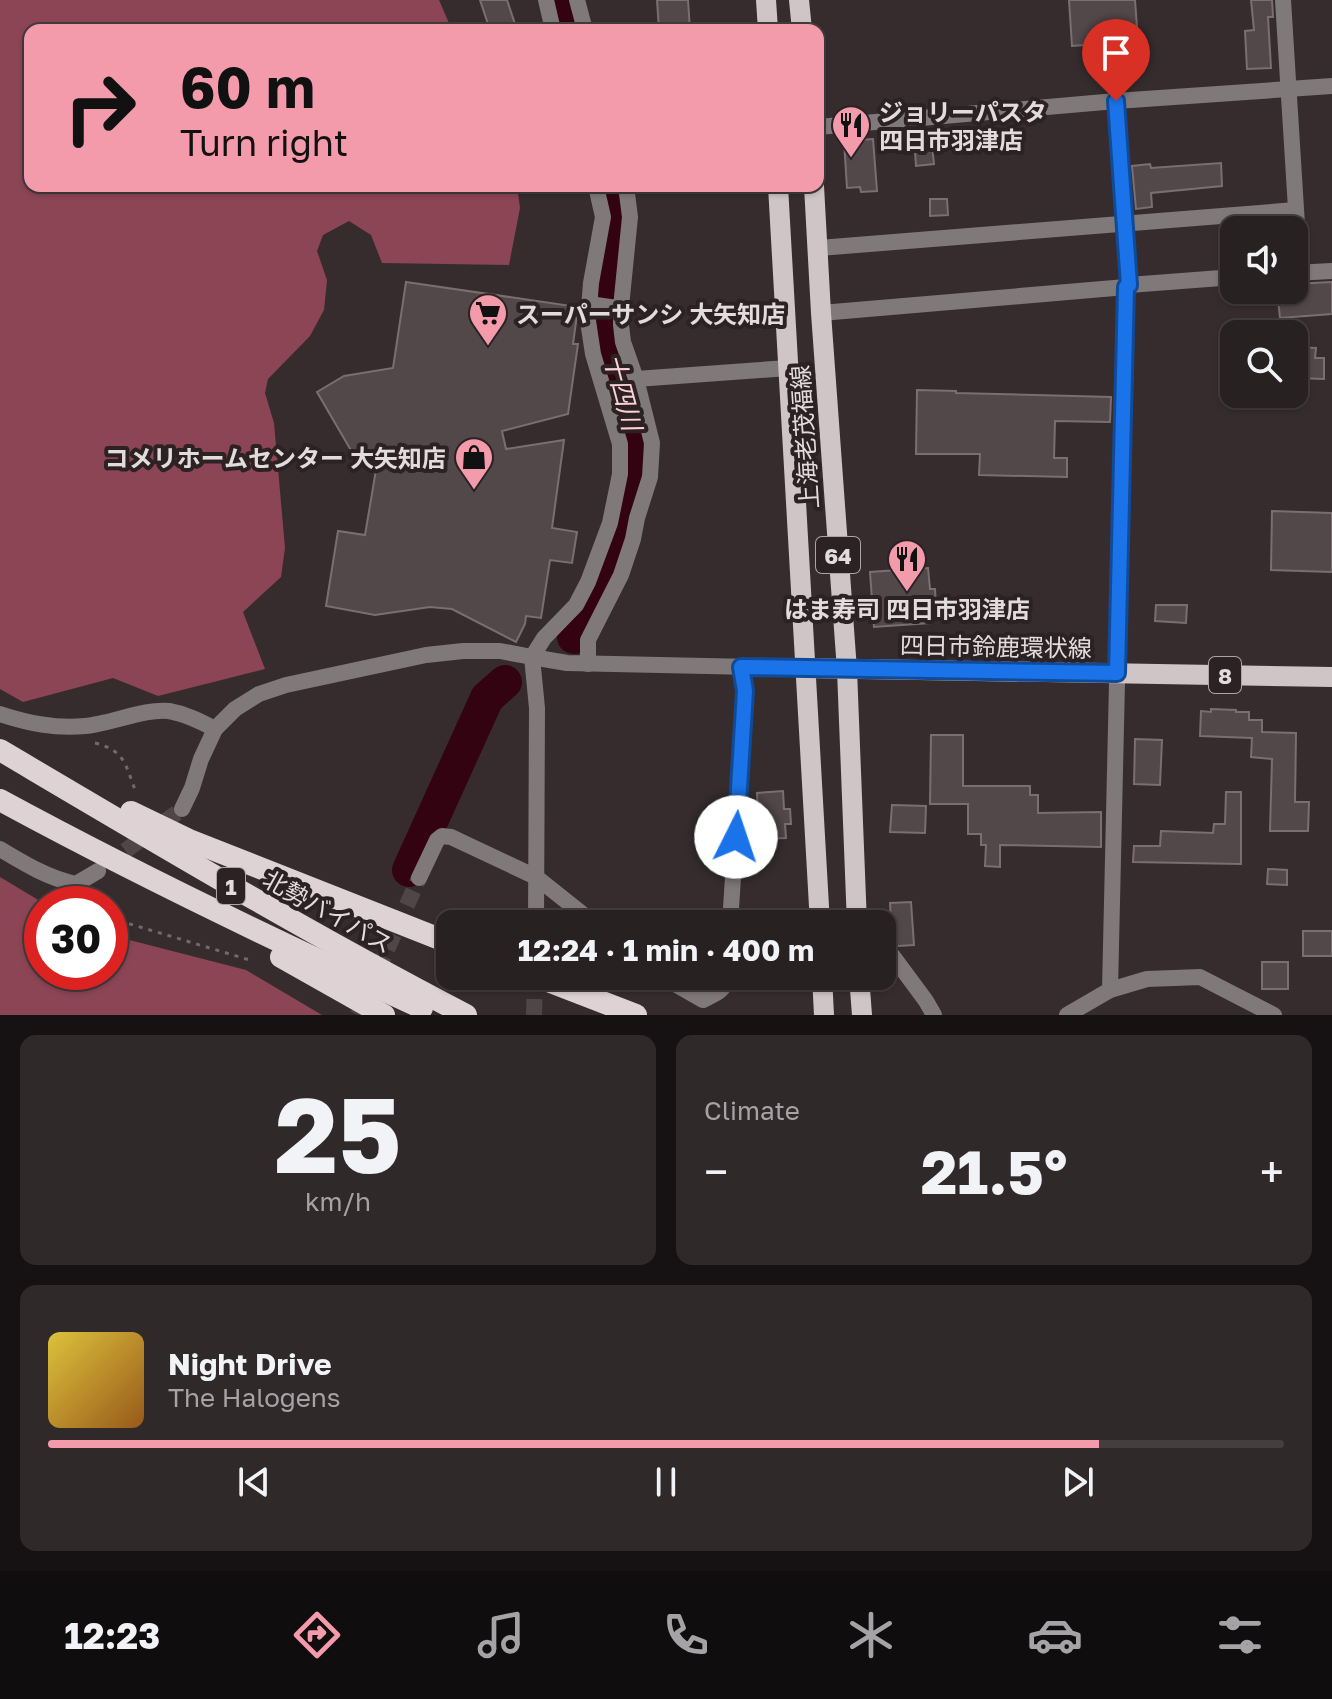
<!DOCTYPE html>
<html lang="en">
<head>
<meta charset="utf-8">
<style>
  :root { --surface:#282122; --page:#30292a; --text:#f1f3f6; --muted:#a5a3a5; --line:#443e40; --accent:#f39aab }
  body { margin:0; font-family:"Golos Text","Noto Sans JP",sans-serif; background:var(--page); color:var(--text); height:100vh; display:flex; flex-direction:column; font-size:30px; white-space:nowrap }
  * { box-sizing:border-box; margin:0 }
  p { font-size:26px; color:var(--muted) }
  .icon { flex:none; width:44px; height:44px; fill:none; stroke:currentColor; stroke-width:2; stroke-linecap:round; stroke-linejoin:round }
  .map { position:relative; height:1015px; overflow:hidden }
  .sheet { display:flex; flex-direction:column; gap:20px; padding:20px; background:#161213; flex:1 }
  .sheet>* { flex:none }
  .hud { position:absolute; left:24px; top:24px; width:800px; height:168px; border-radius:16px; box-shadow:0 2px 6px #0004,0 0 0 2px var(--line); background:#f39aab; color:#111; overflow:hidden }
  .tools { position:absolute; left:1220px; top:216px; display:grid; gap:16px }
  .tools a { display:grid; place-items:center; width:88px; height:88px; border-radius:16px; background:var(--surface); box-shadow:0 2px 6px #0004,0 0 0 2px var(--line); font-size:40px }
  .speed { position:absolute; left:24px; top:886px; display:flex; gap:16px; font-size:40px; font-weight:700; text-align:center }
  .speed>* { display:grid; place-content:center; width:104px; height:104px; border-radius:50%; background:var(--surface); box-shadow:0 2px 6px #0004,0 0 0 2px var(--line); line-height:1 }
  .speed .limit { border:12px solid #d22; background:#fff; color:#111 }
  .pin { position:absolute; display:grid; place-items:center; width:68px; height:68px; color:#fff; margin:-82px -34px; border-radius:50% 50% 50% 0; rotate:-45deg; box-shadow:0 0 8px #0007 }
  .pin .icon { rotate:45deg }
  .me { position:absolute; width:88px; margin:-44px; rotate:4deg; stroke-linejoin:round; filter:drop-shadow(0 0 6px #0008) }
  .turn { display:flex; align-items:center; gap:28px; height:168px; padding:0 24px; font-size:36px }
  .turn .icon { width:104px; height:104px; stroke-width:2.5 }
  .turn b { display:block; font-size:56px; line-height:68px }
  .big { font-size:60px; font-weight:700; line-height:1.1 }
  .sheet .card { flex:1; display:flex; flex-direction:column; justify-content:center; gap:12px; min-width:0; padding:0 28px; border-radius:16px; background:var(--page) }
  .sheet .dial { align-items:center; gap:0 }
  .dial b { font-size:104px; line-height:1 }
  .song { display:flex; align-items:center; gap:24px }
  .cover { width:96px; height:96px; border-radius:12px; background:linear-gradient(135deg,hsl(50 70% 55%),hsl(30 70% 35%)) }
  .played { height:8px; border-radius:4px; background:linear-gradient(90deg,var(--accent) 85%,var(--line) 85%) }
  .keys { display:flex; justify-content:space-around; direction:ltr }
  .heat { display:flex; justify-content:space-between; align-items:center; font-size:44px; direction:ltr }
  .sheet .tiles { flex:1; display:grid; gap:20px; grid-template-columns:1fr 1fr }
  .card:last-child { grid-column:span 2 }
  .trip { position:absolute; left:436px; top:910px; width:460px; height:80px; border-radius:16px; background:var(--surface); box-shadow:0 2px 6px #0004,0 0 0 2px var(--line); font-weight:700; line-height:80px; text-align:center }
  .menu { display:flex; height:128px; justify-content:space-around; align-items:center; background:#100d0e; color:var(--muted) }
  .menu .icon { width:56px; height:56px }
  .menu .current { color:var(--accent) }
  .menu b { font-size:36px; color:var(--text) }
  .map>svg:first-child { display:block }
</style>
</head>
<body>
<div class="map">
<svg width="1332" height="1015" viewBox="0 0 1332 1015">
  <rect width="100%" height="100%" fill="#362c2e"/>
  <g fill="#8c4555">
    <polygon points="0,0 439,0 452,30 30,30 30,186 517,186 520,208 509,265 382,263 371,235 349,221 323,235 317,251 327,280 324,310 310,336 268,379 265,393 274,423 285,548 281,577 243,612 265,669 158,696 113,678 23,702 0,689"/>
    <polygon points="0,877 45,904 42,904 42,972 110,972 110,935 246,970 322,1015 0,1015"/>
  </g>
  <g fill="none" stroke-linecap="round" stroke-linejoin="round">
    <g stroke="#330312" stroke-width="34">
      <polyline points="563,0 570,30"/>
      <polyline points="574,637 603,586 615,558 625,527 636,469 636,438 625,396 606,339 604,325 609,257 619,216 614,186"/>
      <polyline points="409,870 487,698 505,682"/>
    </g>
  </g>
  <g fill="#524749" stroke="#7a6e70" stroke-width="2">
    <polygon points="480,0 507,0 517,30 490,30"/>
    <polygon points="657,0 688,0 690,30 659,30"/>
    <polygon points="1069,0 1135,0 1138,41 1072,46"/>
    <polygon points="1251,0 1272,0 1273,17 1268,17 1271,68 1247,69 1245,31 1254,30"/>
    <polygon points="931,135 934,164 916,166 914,137"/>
    <polygon points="873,139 877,191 861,192 860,187 847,188 844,141"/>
    <polygon points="1221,163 1222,186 1151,193 1152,207 1136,209 1132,166 1150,164 1151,168"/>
    <polygon points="930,199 947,199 948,215 930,216"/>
    <polygon points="406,282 578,307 573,344 578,344 568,414 502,431 506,449 564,440 552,528 577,532 572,563 550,560 541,618 526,616 525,624 516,642 452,609 430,607 375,615 326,606 338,531 365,535 377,464 356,459 317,392 344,376 393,368"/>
    <polygon points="1332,282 1332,314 1280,318 1277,290 1294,290 1294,284"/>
    <polygon points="1294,347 1316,348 1315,358 1324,358 1324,379 1294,378"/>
    <polygon points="917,390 956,391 956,393 1111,397 1110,422 1055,421 1054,458 1067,458 1067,477 979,475 980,454 916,454"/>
    <polygon points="1272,511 1332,513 1332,572 1271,570"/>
    <polygon points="928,568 930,589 935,589 936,605 929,605 930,623 874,627 870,572"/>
    <polygon points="1156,605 1187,605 1186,623 1155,621"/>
    <polygon points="1211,709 1236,710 1236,712 1249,712 1249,720 1262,720 1262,732 1296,733 1295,802 1309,802 1308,831 1270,831 1272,759 1251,757 1252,738 1200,736 1201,711 1211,712"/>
    <polygon points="931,735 963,735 963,786 1030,786 1030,795 1038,795 1038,813 1101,812 1101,847 1000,845 1000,867 985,866 986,845 981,845 981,834 968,834 968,804 930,804"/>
    <polygon points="1135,739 1162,740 1160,785 1134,784"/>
    <polygon points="783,791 784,809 790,809 791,824 785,824 786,838 759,839 757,793"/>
    <polygon points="1226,792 1241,792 1241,864 1133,862 1134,846 1160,846 1161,831 1213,833 1214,824 1225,824"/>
    <polygon points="892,805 926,806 925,833 890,832"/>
    <polygon points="1268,869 1287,870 1287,885 1267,884"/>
    <polygon points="911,902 914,945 898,946 892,944 890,903"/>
    <rect x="1303" y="931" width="29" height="25"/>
    <rect x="1262" y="962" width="26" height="27"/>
  </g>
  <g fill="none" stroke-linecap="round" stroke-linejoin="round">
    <g stroke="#504648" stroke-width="16" stroke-dasharray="16 8" stroke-linecap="butt">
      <polyline points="358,1015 419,878"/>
      <polyline points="534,1015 535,976"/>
    </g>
    <polyline stroke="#504648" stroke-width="16" stroke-dasharray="16 8" stroke-linecap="butt" points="106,865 182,809"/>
    <g stroke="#72696b" stroke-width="3" stroke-dasharray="4 6" stroke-linecap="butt">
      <path d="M95,743C126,751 125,765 136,792"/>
      <polyline points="110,918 253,961"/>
    </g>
    <g stroke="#7f797a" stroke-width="16">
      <polyline points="546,0 553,30"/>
      <polyline points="577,0 585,30"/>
      <polyline points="1283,0 1300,273"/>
      <polyline points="626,186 630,217 621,307 621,325 623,342 636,379"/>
      <polyline points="819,248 1296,210"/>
      <polyline points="1294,273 1332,271"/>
      <polyline points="1129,285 1234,277"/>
      <polyline points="589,304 617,308"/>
      <polyline points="821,313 1126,287"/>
      <polyline points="532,657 567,663 804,668"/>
      <polyline points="588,664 588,640 621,575 633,539 637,518 650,477 652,443 636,379 788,368"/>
      <polyline points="419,878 437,840 442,836 451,837 536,877 595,924"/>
      <polyline points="536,924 537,708 532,657 544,638 576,605 588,582 610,523 620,474 620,444 593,354 588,321 591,283 603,217 596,186"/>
      <polyline points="730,924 745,691 741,667"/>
      <polyline points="882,954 892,955 926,1001 934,1015"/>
      <path d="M661,976L703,1000C715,994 726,991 727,976"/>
      <polyline points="1110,990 1126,287 1129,285 1116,101"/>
      <polyline points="1067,1015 1110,990 1147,979 1200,977 1274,1015"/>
    </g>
    <g stroke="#7f797a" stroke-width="16">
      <polyline points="818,127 1116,101 1332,86"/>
      <path d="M0,714C28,723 55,729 85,726C111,724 145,708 169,711C186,714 200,721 215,729"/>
      <polyline points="182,809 192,788 201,759 215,729 235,709 259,694 286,685 426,655 463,651 500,651 532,657"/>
      <path d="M0,849C25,864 48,878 76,884L98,871"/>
    </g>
    <g stroke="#cfc4c6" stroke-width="20">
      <polyline points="766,0 768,30"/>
      <polyline points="799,0 802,30"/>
      <polyline points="778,186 820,924"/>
      <polyline points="814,186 821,313 847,670 857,924"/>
      <polyline points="804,668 1332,677"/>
      <polyline points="822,976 824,1015"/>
      <polyline points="859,976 862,1015"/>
    </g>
    <g stroke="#dfd2d4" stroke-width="22">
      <path d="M0,750C154,841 308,933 466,1015"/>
      <path d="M0,800C138,875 280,943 422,1008"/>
      <polyline points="131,812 189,840 450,943"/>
      <polyline points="281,957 384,1015"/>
      <polyline points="535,976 636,1015"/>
    </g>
  </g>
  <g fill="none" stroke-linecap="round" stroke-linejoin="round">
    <g stroke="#114b97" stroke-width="20">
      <polyline id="route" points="736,837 745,691 741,667 1117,673 1126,287 1129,285 1116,101"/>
    </g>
    <use href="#route" stroke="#1a73e8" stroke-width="14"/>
  </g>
  <defs>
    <g id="restaurant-pin" transform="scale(2)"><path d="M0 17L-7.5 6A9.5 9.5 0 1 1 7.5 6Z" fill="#f39aab" stroke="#2c2224"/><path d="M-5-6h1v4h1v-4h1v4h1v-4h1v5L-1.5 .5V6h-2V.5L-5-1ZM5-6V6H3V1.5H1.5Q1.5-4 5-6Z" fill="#111"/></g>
    <g id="supermarket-pin" transform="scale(2)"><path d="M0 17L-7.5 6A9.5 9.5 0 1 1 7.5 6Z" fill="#f39aab" stroke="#2c2224"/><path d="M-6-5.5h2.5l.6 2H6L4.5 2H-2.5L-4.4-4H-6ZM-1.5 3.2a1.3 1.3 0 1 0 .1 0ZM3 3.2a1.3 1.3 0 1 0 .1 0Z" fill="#111"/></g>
    <g id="shop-pin" transform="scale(2)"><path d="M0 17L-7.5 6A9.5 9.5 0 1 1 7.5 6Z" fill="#f39aab" stroke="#2c2224"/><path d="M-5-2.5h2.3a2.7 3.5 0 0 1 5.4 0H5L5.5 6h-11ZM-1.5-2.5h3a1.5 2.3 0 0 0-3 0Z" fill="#111"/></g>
  </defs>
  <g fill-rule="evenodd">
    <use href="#restaurant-pin" x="851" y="125"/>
    <use href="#supermarket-pin" x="488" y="313"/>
    <use href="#shop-pin" x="474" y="457"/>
    <use href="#restaurant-pin" x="907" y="559"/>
  </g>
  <g text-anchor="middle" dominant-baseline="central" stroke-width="8" stroke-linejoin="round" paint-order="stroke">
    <g fill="#2c2224" stroke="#aca4a6" stroke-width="2">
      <rect x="816" y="537" width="44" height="36" rx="6"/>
      <rect x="1209" y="657" width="32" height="36" rx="6"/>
      <rect x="217" y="868" width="28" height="36" rx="6"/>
    </g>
    <g font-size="22" font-weight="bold" fill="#e3dcdd">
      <text x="838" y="555">64</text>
      <text x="1225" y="675">8</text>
      <text x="231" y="886">1</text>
    </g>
    <g font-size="24" font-weight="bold" fill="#e3dcdd" stroke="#2c2224" text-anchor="start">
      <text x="879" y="111">ジョリーパスタ<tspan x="879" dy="28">四日市羽津店</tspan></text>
      <text x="516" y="313">スーパーサンシ 大矢知店</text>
      <text x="446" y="457" text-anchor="end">コメリホームセンター 大矢知店</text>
      <text x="907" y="608" text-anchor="middle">はま寿司 四日市羽津店</text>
    </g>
    <g font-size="24" fill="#e3dcdd" stroke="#2c2224">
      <text transform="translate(804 437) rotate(-94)">上海老茂福線</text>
      <text transform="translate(996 646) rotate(1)">四日市鈴鹿環状線</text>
      <text transform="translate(328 911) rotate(29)">北勢バイパス</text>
    </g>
    <g font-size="26" font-style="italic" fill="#fcd0d7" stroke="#2c2224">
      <text transform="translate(623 392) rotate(75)">十四川</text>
    </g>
  </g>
</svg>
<div class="tools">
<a><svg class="icon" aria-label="sound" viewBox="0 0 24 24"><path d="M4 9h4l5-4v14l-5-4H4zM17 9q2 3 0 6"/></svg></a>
<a><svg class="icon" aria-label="search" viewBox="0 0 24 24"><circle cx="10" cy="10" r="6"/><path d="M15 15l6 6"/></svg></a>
</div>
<div class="speed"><div class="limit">30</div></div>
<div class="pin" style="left:1116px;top:101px;background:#d93025"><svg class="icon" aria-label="arrive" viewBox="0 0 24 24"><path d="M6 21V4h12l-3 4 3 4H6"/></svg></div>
<svg class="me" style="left:736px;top:837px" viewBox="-20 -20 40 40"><circle r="19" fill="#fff"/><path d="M0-13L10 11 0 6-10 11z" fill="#1a73e8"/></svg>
<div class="trip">12:24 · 1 min · 400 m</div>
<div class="hud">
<div class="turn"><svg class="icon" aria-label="right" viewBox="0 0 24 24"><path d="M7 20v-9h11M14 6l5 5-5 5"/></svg><div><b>60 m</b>Turn right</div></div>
</div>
</div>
<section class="sheet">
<div class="tiles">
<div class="card dial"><b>25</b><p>km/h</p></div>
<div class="card"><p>Climate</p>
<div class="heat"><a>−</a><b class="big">21.5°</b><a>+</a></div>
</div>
<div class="card">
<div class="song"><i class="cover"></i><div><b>Night Drive</b><p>The Halogens</p></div></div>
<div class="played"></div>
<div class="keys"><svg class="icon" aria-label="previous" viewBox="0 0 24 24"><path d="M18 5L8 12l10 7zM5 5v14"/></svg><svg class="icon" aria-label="pause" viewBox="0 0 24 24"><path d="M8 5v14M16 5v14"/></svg><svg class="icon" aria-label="next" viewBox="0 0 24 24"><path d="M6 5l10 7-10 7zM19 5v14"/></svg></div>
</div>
</div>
</section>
<nav class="menu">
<b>12:23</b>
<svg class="icon current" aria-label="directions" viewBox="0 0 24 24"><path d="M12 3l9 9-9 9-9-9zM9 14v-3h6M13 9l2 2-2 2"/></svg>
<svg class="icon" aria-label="music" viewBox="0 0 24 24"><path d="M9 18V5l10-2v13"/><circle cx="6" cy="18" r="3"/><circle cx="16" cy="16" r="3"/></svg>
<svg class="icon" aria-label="phone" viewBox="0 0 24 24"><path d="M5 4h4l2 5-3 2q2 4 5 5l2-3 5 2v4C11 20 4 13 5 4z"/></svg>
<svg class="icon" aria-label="climate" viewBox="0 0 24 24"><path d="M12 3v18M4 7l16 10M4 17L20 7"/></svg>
<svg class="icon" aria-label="car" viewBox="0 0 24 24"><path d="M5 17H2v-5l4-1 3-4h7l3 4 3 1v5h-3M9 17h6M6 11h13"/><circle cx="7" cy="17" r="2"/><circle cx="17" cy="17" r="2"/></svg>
<svg class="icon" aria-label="filters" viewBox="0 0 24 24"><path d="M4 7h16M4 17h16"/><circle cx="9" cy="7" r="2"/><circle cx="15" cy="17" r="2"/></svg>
</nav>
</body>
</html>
